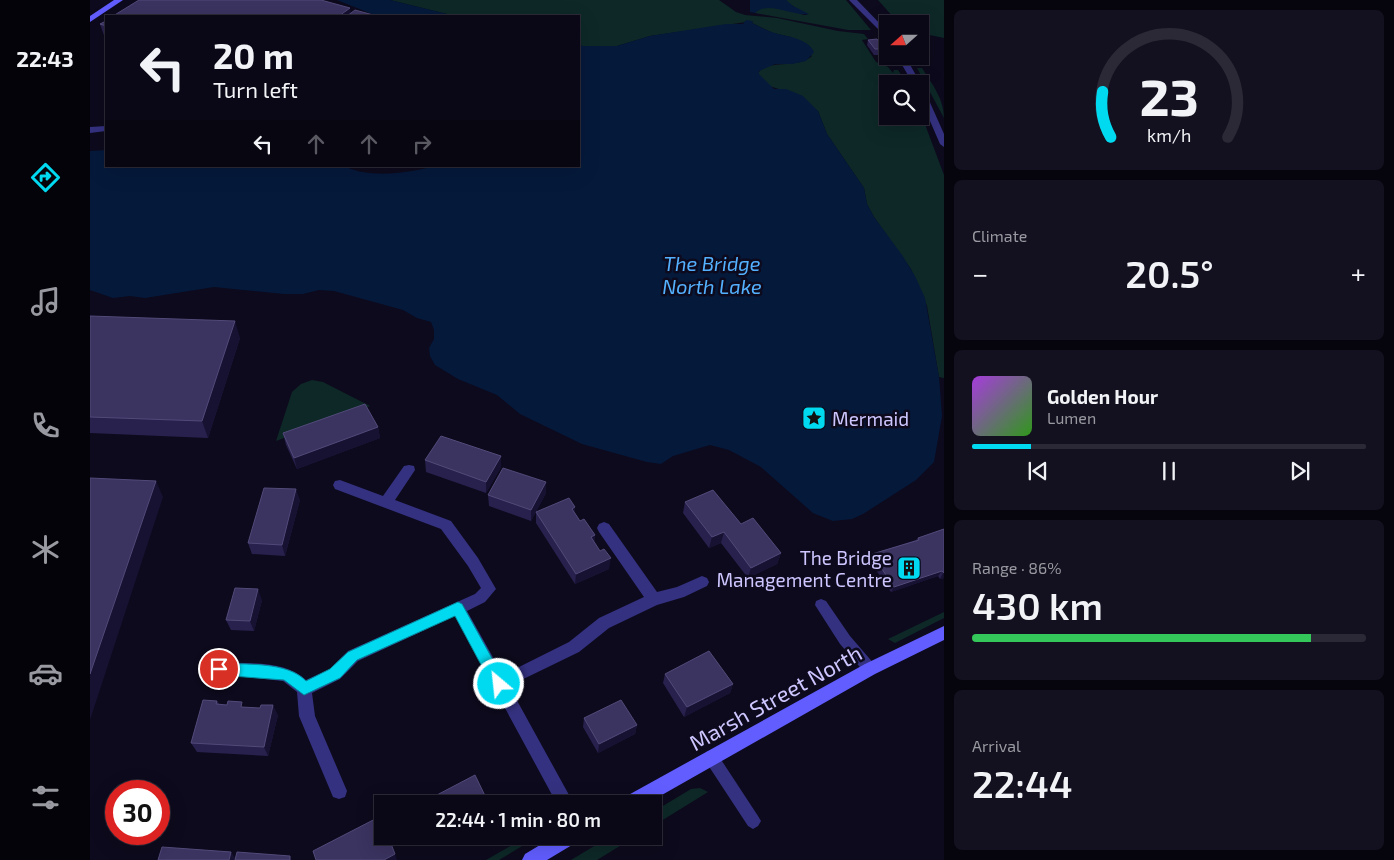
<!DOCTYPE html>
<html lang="en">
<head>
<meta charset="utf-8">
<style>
  :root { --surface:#0a0816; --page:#13111f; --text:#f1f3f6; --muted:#999aa1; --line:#2a2935; --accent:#00daf1 }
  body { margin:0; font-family:"Exo 2",sans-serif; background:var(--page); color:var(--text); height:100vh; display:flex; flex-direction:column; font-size:19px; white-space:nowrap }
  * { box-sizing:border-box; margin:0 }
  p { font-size:16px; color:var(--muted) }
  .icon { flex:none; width:28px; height:28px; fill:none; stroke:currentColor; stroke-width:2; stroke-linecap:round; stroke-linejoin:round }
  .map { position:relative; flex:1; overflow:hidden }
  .side { display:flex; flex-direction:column; gap:10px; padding:10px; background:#06040c; width:450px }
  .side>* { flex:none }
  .hud { position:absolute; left:15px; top:15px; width:475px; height:152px; border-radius:0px; box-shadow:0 5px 20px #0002,0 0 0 1px var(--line); background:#0a0816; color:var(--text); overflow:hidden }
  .needle { width:32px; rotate:249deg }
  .buttons { position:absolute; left:789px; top:15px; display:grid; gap:10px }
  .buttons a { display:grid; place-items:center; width:50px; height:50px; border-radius:0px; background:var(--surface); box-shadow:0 5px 20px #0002,0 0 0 1px var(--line); font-size:25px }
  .speed { position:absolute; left:15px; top:780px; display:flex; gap:10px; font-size:25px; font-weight:700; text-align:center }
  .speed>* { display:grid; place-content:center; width:65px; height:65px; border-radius:50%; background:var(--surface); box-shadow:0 5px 20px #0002,0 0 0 1px var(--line); line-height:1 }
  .speed .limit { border:8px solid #d22; background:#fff; color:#111 }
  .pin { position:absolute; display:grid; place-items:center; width:42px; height:42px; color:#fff; margin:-21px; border:2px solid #fff; border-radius:50%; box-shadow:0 1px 5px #0007 }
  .me { position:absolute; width:55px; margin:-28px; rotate:332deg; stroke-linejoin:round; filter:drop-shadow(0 0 4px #0008) }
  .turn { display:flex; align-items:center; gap:18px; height:105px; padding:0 25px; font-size:22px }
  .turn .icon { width:65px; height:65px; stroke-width:2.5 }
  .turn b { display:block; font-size:35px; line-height:42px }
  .lanes { display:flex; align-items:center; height:48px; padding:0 25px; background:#0003; justify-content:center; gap:25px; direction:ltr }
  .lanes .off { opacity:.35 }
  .big { font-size:38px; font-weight:600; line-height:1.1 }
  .side .tile { flex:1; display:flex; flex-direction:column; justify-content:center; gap:8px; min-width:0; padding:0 18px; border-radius:8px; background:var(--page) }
  .side .dial { align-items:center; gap:0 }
  .dial svg { height:130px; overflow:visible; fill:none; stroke:var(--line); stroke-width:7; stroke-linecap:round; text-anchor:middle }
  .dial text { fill:var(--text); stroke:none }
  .song { display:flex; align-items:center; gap:15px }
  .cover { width:60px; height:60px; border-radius:8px; background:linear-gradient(135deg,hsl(280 70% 55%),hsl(110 70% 35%)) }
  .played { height:5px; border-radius:2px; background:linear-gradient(90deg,var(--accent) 15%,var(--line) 15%) }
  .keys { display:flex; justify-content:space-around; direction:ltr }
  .heat { display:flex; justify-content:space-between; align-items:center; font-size:28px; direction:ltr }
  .charge { height:8px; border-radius:4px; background:linear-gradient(90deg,#34c759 86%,var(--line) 0) }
  .trip { position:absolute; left:284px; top:795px; width:288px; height:50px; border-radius:0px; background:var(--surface); box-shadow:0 5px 20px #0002,0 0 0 1px var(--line); font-weight:600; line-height:50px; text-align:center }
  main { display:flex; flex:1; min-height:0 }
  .menu { display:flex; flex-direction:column; width:90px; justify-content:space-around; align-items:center; background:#040309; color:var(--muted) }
  .menu .icon { width:35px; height:35px }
  .menu .on { color:var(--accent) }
  .menu b { font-size:22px; color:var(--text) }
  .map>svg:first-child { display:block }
</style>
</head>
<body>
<main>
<nav class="menu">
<b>22:43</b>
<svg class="icon on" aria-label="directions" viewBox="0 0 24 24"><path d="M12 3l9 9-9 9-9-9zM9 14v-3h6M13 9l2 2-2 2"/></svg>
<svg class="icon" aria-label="music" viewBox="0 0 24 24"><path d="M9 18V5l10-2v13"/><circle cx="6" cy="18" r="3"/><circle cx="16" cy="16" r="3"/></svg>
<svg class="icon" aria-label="phone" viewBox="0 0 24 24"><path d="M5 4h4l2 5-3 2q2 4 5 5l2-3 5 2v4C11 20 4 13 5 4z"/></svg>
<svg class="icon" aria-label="climate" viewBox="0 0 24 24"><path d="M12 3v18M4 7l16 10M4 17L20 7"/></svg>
<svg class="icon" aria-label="car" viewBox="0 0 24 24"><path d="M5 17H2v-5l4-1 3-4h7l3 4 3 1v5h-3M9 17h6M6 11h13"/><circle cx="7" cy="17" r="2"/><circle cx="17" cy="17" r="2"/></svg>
<svg class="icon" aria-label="filters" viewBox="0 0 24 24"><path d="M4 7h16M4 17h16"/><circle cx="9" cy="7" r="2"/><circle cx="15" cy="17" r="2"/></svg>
</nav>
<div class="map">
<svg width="854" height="860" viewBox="0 0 854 860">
  <rect width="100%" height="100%" fill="#0d0a1d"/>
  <g fill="#0d2827">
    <path d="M300,0H629L646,12L655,15L687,18L748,31L774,34L778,39L772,40L786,62L798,67L803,73L804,70H808L817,84H798V116H830V111L854,175V378L849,377L837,306L821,269L784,217L777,204L774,188L737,134L728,111L689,89L679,86L668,74C675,58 707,70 722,56L701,37L683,33L662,23L663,21L560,36L527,46H492L489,43V16H365Z"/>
    <path d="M696,0H756L781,30H758L665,13C675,0 701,11 714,15H718L698,3Z"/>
    <path d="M788,0H854V38L830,33V24C805,24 804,17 788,0Z"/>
    <path d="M827,68H832C842,84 854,99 854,118Z"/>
    <polygon points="222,380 233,382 280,406 186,441 202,392 211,384"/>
    <polygon points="854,612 854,618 805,643 798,639"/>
    <polygon points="610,788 618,792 563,826 563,812 601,789"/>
    <polygon points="438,836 449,836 409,860 396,860"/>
    <polygon points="521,836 546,836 507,860 481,860"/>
  </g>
  <g fill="#05193b">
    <polygon points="247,0 300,0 365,16 287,16"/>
    <path d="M660,0H696L703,6L719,14C704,17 678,0 665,13L660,12Z"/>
    <path d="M656,20L663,21L662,23C670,27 677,31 685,33C697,37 718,38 724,52L716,61L702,64H685L669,71V74L684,89H696L713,96L728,111L737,134L774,188L777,204L784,217L812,255L825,276L835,298L849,377L852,416L844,462L826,480L773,514L762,519L743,521L723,513L671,467L639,450L620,445L583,456L571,464L557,462L492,444L430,414L407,395L368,379L345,365L340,356L339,348L344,339V330L341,322L327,318L313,310L244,291L229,290L213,294H194L124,287L55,298L40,296L23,298L0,290V151L16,150V166H254C280,179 318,173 345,166H489V43L492,46H527L560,36L636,24H653Z"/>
  </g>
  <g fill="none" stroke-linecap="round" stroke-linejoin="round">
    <g fill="#343180" fill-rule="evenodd">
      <polygon points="759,0 767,0 798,32 798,39"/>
      <polygon points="807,56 815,56 831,84 830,85 830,84 823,84"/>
      <polygon points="830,87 834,89 854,134 854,147 850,144 830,98"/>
      <polygon points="0,127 16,126 16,131 0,133"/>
      <polygon points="731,599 736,601 760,636 785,665 787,669 785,673 780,675 775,673 750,644 725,605 726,601"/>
      <polygon points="621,750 626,752 668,816 671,821 668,826 663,829 658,826 616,762 614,757 616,752"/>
    </g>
    <path fill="#343180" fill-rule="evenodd" d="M319,465L324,466L325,470L305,500L361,521L388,558L406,589L395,602L377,611L413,675L479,642L509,618L554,597L509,532L507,528L509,524L514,522L519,524L567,592L587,587L612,576L617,578L619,582L617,586L594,597L567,605L519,628L489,652L419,686L484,804H467L365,616L268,661L250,679L222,693L225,716L257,791L255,797L249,799L243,797L209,716L207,692L193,681L124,674L121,669L124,664L129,662C157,664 195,660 216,680L240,669L258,651L385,594L391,588L378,566L351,529L245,489L243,485L245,481L250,480L293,496L314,466Z"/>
    <g fill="#615dff" fill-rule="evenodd">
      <polygon points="24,0 33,0 0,22 0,16"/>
      <polygon points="854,626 854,640 785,674 556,804 531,804 533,798 775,664"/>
      <polygon points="465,836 489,836 487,842 457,860 432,860 435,854"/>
    </g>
  </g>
  <g fill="#29214d">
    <polygon points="16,21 16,41 10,24"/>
    <polygon points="778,40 794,49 792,55 784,55 777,45"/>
    <polygon points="830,47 835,47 833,52 830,52"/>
    <polygon points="0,316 150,338 118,438 0,433"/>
    <polygon points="288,427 290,438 207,469 196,445 193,433"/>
    <polygon points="411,456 411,467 396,493 336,472 335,460"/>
    <polygon points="456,493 441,521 399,506 398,495"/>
    <polygon points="210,500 195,556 162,554 158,543"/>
    <polygon points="595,502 651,524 691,553 687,564 658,578 631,543 619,548 593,513"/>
    <polygon points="485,507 485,513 490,521 505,535 504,542 519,569 485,584 446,523 446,512"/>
    <polygon points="854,529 854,578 850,579 848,576 801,592 779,560 782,554 826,540 828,538"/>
    <polygon points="172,600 164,631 141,630 136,620"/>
    <polygon points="575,674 643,684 640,693 594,717 573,683"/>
    <polygon points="127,701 130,705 154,707 188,715 178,756 107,752 101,743"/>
    <polygon points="494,718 547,725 545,734 508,753 493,727"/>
  </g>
  <g fill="#171132">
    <polygon points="260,8 261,16 249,16"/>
    <polygon points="145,321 150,338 118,438 112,421"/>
    <polygon points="288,427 290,438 207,469 204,458"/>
    <polygon points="411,456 411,467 396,493 396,482"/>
    <polygon points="66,481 73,497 0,720 0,674"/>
    <polygon points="456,482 456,493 441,521 441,510"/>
    <polygon points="206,489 210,500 195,556 192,545"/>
    <polygon points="485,507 485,518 482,509"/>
    <polygon points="634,532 631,543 619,548 622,537"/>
    <polygon points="505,535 504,546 501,537"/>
    <polygon points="691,553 687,564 658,578 661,568"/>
    <polygon points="521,558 519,569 485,584 486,574"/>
    <polygon points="852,571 848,576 801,592 804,587"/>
    <polygon points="853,573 854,573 854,578 850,579"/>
    <polygon points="168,589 172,600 164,631 160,621"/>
    <polygon points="643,684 640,693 594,717 597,707"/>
    <polygon points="183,705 188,715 178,756 174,747"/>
    <polygon points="547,725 545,734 508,753 509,744"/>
    <polygon points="141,852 146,859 146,860 139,860"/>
    <polygon points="305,854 307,860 294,860"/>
  </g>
  <g fill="#3b3360" stroke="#524a79">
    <polygon points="49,0 231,0 260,8 249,16 23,16"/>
    <polygon points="265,10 287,16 257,16"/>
    <polygon points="16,21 16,26 10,24"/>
    <polygon points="787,39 794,49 785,49 778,40"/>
    <polygon points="830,40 835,47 830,47"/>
    <polygon points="0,316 145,321 112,421 0,417"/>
    <polygon points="275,404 288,427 204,458 193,433"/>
    <polygon points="351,436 411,456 396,482 335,460"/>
    <polygon points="413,468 456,482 441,510 398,495"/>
    <polygon points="0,478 66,481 0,674"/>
    <polygon points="174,488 206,489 192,545 158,543"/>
    <polygon points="623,490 651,524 663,518 691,553 661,568 634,532 622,537 595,502"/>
    <polygon points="479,498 485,507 482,509 490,521 494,519 505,535 501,537 510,551 514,549 521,558 486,574 446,512"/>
    <polygon points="854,529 854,573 852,571 804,587 782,554 829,540 828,538"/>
    <polygon points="145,588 168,589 160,621 136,620"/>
    <polygon points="619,651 643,684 597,707 575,674"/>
    <polygon points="113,700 127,701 126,704 137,705 138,701 152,702 151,707 170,708 171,705 183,705 174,747 101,743"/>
    <polygon points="531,700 547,725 509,744 494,718"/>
    <polygon points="385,775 399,804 349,804 345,796"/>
    <polygon points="289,817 292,824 292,836 298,836 305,854 294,860 226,860 223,851"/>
    <polygon points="72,847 141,852 139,860 68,860"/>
    <polygon points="147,852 200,856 200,860 145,860"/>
  </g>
  <path fill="#00daf1" stroke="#008e9d" d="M368,602L372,604L414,680L416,684L414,689L409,691L404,689L365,616L267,660L250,678L214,695L194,680L129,675L124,673L122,669L124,665L129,663C155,665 197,661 216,681L240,669L258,652Z"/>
  <defs>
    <g id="sight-square" transform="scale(1.25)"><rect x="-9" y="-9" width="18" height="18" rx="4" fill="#00daf1" stroke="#0d0a1d"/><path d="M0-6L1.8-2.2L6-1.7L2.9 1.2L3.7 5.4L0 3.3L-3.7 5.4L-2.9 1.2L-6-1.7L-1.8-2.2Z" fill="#111"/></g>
    <g id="building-square" transform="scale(1.25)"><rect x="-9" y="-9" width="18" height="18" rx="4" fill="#00daf1" stroke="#0d0a1d"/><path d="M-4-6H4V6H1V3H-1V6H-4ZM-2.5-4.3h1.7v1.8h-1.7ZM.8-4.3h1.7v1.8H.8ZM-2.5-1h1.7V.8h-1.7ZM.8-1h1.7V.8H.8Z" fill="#111"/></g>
  </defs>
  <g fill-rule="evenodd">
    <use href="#sight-square" x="724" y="418"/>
    <use href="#building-square" x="819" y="568"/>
  </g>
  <g text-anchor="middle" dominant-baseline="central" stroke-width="5" stroke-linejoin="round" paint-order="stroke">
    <g font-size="19" fill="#cdc6ff" stroke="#0d0a1d" text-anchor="start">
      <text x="742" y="418">Mermaid</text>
      <text x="802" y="557" text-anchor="end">The Bridge<tspan x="802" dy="22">Management Centre</tspan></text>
    </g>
    <g font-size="20" font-style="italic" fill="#54b1ff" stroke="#0d0a1d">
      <text x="622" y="263">The Bridge<tspan x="622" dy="23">North Lake</tspan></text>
    </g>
    <g font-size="22" fill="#cdc6ff" stroke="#0d0a1d">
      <text transform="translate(685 697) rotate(-29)">Marsh Street North</text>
    </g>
  </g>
</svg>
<div class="buttons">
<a><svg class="needle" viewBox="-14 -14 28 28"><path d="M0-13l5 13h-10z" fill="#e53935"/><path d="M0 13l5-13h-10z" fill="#999aa1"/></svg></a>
<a><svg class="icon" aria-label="search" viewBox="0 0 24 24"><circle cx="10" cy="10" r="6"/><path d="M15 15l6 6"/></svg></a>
</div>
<div class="speed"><div class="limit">30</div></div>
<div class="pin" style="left:129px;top:669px;background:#d93025"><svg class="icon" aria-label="arrive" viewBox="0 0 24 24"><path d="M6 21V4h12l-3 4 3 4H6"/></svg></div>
<svg class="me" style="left:409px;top:684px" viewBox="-20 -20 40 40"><circle r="17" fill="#00daf1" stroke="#fff" stroke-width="3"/><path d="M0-11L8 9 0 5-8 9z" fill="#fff"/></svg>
<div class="trip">22:44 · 1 min · 80 m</div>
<div class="hud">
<div class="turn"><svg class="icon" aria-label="left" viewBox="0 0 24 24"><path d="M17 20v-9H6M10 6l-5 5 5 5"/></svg><div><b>20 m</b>Turn left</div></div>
<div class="lanes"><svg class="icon" aria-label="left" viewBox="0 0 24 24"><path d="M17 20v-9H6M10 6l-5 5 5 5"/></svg><svg class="icon off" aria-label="ahead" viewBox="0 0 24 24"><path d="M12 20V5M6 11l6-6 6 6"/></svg><svg class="icon off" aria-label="ahead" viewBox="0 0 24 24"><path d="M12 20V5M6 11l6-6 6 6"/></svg><svg class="icon off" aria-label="right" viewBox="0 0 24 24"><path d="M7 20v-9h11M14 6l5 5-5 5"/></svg></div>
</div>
</div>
<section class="side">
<div class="tile dial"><svg viewBox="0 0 100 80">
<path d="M14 69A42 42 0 1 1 86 69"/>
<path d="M14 69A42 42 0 0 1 9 41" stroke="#00daf1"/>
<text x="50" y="56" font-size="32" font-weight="700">23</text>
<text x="50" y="72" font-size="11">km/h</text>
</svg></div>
<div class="tile"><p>Climate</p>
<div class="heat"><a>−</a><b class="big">20.5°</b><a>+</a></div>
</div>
<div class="tile">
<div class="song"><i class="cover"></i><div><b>Golden Hour</b><p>Lumen</p></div></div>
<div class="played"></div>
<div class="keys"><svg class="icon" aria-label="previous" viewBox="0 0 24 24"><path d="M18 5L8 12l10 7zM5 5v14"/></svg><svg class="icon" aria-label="pause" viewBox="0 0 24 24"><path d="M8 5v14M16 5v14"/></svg><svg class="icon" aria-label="next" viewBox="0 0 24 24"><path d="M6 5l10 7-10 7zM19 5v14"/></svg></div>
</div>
<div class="tile"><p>Range · 86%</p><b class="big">430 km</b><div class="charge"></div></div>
<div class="tile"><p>Arrival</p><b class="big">22:44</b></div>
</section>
</main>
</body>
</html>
